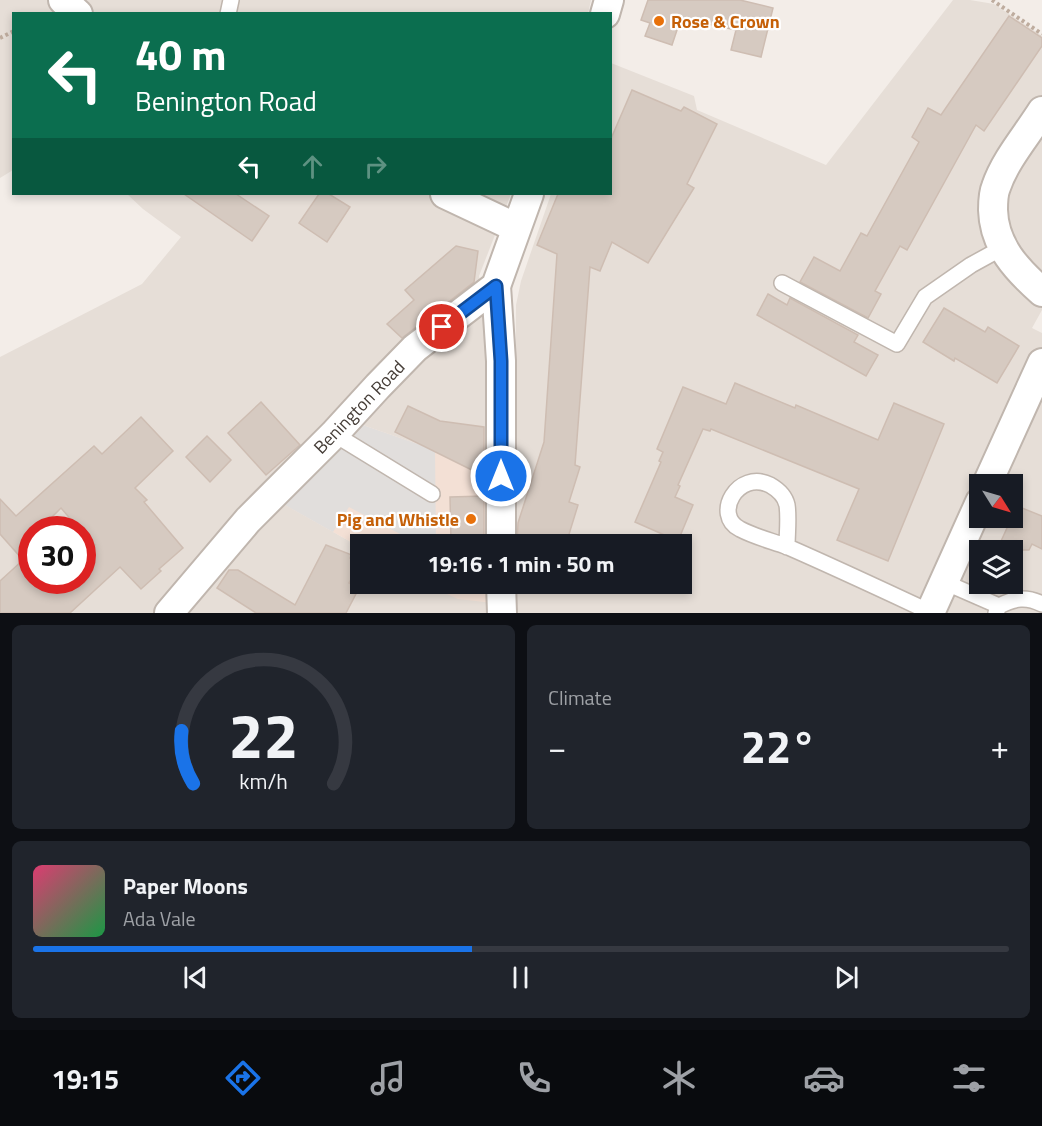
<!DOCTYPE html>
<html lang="en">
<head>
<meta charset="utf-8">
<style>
  :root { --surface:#171b24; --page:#20242c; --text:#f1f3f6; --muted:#9ea1a6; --line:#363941; --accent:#1a73e8 }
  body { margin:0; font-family:"Titillium Web",sans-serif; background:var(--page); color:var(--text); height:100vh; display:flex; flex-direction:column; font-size:22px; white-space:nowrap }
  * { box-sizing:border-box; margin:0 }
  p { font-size:20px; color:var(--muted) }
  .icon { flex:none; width:33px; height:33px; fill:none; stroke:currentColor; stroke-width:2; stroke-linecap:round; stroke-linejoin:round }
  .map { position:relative; height:613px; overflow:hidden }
  .drawer { display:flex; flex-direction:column; gap:12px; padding:12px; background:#0d0f14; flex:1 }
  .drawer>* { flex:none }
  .banner { position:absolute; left:12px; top:12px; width:600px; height:183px; border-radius:0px; box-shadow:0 3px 9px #0003; background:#0b6e4f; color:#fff; overflow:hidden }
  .needle { width:39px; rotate:127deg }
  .tools { position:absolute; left:969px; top:474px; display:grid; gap:12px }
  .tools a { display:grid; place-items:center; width:54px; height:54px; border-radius:0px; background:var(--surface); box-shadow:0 3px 9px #0003; font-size:30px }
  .speed { position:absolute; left:18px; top:516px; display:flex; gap:12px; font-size:30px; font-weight:700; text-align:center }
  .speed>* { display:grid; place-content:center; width:78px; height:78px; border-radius:50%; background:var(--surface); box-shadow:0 3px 9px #0003; line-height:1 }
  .speed .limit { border:9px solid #d22; background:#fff; color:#111 }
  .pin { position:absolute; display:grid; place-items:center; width:51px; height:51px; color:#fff; margin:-26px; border:3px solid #fff; border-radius:50%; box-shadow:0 2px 6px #0007 }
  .me { position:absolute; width:66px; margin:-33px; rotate:0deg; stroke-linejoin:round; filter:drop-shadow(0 0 4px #0008) }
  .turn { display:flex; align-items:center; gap:21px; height:126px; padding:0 24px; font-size:27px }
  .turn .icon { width:78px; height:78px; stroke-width:2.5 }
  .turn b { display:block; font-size:42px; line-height:51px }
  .lanes { display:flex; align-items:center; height:57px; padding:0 24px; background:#0003; justify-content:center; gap:30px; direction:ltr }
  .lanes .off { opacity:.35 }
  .big { font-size:45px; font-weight:700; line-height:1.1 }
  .drawer .tile { flex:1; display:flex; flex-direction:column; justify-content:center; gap:9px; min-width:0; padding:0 21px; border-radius:9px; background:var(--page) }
  .drawer .dial { align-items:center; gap:0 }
  .dial svg { height:156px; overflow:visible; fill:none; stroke:var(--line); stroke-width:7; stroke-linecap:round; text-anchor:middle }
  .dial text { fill:var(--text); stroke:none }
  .song { display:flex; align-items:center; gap:18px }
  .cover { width:72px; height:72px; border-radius:9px; background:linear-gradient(135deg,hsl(340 70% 55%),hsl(140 70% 35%)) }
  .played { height:6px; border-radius:3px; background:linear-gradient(90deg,var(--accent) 45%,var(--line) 45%) }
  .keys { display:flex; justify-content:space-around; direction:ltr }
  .heat { display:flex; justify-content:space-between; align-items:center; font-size:33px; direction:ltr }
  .drawer .tiles { flex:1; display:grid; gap:12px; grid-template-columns:1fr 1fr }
  .tile:last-child { grid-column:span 2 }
  .trip { position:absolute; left:350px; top:534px; width:342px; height:60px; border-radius:0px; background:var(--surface); box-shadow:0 3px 9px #0003; font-weight:700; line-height:60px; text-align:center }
  .menu { display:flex; height:96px; justify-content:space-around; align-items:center; background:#090b0e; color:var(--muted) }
  .menu .icon { width:42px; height:42px }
  .menu .active { color:var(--accent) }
  .menu b { font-size:27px; color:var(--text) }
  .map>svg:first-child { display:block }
</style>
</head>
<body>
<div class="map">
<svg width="1042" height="613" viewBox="0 0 1042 613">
  <rect width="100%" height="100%" fill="#f3ede8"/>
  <g fill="#e6ded7" fill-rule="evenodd">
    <polygon points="0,0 591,0 588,14 14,14 13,170 0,178"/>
    <path d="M953,0H970L994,4L1042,36V310L1032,328L1042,333V613H516V584H681V544H515L516,305L521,281L551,194H610L611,63L694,96L697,110L826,165ZM980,484H1012V518H980ZM980,550H1012V584H980Z"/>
    <path d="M127,194H511L479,276L489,340V427L485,453L435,450L357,423L262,492L360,547V584H425L435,589L493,603L492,613H0V357L142,284L181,237L143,209ZM32,530H82V580H32Z"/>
  </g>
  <g fill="#f3e0d5">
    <polygon points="357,423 435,450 485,453 490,459 493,544 360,544 360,547 283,504"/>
    <polygon points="425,584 493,584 493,603 458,599"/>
  </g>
  <polygon fill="#e1dedc" points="357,423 435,450 436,544 419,544 349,507 333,532 283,504"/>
  <g fill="#d6cac1" stroke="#cebdb2" stroke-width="1.5" fill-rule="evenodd">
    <polygon points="648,0 740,0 773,8 761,57 731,50 736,30 681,18 672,45 645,36 650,23 641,20"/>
    <polygon points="1009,16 1042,38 1042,46 984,131 976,125 907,250 900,246 875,291 881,294 868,318 800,282 814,257 840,271 861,233 867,236 919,142 912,137 928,108 941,115"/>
    <polygon points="632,90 681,111 684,107 717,124 687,184 694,188 648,263 612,242 600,271 590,267 575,465 580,467 569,502 578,505 566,544 517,544 518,523 544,442 557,254 537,245 558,194 610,194 610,141"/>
    <polygon points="184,194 236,194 269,216 252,241"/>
    <polygon points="319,194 329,194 350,207 327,242 299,223"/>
    <polygon points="456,246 478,251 474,282 402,338 387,324 414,300 405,290"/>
    <polygon points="768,294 787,305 790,298 858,335 854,342 878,355 866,376 757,315"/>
    <polygon points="944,308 985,332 988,327 1019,346 997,383 955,358 954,361 923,342"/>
    <polygon points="735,383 795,408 796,405 878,440 894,403 944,424 888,561 837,540 859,489 711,429 710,431 703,429 678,485 680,486 675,497 693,505 678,541 635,522 661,462 659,461 663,452 657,449 683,387 726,404"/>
    <polygon points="261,402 300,445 266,475 228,433"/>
    <polygon points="408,406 440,421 484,427 484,457 482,475 395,432"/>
    <path d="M141,417L173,451L135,488L147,500L144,502L183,548L159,569L161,571L141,589L120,567L70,613H0V581L23,560L0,534V499L16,516L94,446L102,454ZM61,508L80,530H82V532L95,545L82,557V580H32V530H39Z"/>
    <polygon points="207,436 231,460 210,482 186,457"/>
    <polygon points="484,496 484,540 451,540 450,497"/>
    <polygon points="1017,506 1042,516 1042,549 1032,544 1029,550 997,550"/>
    <polygon points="326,545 352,555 350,558 360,563 349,583 359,588 346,613 256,613 217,588 229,570 238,570 295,605"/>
  </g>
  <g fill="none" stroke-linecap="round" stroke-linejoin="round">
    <g stroke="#c0b6ae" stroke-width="18">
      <g id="lane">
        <polyline points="228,14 231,0"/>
        <polyline points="782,283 897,344 925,297 971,265 1002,248"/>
        <polyline points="334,434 432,494"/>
        <path d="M787,547C787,534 789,518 787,505C785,496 777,489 770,485C738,469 712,515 740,529C755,537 772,541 788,547C836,568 883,590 930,612"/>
        <polyline points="944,582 999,606"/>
        <path d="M996,613L999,606C1015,598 1026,596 1042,604"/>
      </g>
    </g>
    <g stroke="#c0b6ae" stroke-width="32">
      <g id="street">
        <polyline points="63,0 78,14"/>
        <polyline points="605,14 609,0"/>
        <path d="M1042,111C1027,135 1005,160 996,187C993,194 993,203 993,210C994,246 1017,270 1042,292"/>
        <polyline points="445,194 515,227"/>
        <polyline points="496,286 501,361 501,544"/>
        <polyline points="987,484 1042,363"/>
        <polyline points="501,584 502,613"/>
        <polyline points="169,613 248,520 334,434 378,386 415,348 496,286 529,194"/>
        <polyline points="930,613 980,502"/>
      </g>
    </g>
    <g stroke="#beac9e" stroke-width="4" stroke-dasharray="3 3" stroke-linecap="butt">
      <polyline points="992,0 1042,34"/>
      <polyline points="0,38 14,31"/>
    </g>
    <use href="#lane" stroke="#fff" stroke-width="15"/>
    <use href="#street" stroke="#fff" stroke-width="28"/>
  </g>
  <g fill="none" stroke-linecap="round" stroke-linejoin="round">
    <g stroke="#114b97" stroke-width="15">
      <polyline id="route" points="442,327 496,286 501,361 501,476"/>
    </g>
    <use href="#route" stroke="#1a73e8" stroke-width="10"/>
  </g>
  <g fill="#e8710a" stroke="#fff" stroke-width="2">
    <circle cx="659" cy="21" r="6"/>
    <circle cx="471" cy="519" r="6"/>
  </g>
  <g text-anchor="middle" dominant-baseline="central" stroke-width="4.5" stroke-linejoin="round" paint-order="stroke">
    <g font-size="18" font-weight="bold" fill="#c56008" stroke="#fff" text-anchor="start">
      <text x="671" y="21">Rose &amp; Crown</text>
      <text x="459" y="519" text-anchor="end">Pig and Whistle</text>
    </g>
    <g font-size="18" fill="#453d37" stroke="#fff">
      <text transform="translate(359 407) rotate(-46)">Benington Road</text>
    </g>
  </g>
</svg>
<div class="tools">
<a><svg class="needle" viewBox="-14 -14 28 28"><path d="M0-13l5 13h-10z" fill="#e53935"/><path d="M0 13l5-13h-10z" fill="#9ea1a6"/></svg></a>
<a><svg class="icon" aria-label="layers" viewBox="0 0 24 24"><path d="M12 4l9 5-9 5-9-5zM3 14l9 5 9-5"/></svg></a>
</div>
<div class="speed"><div class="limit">30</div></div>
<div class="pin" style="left:442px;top:327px;background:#d93025"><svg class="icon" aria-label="arrive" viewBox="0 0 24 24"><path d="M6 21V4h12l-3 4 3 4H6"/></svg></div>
<svg class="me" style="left:501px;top:476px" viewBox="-20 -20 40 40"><circle r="17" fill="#1a73e8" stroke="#fff" stroke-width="3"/><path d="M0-11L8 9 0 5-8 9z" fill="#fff"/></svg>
<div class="trip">19:16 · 1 min · 50 m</div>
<div class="banner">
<div class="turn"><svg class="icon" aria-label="left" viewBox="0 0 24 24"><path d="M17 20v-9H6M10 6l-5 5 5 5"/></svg><div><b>40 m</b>Benington Road</div></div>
<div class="lanes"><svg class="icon" aria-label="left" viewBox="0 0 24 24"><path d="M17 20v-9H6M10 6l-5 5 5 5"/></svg><svg class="icon off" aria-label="ahead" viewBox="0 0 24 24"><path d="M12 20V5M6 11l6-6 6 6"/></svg><svg class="icon off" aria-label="right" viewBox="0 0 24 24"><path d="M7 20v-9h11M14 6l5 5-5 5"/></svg></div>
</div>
</div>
<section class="drawer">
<div class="tiles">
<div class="tile dial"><svg viewBox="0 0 100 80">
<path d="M14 69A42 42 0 1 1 86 69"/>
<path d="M14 69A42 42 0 0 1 8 42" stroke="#1a73e8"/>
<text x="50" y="56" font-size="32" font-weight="700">22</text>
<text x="50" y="72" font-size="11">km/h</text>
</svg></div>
<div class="tile"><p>Climate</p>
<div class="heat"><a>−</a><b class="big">22°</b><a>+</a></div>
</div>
<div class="tile">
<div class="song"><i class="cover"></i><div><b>Paper Moons</b><p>Ada Vale</p></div></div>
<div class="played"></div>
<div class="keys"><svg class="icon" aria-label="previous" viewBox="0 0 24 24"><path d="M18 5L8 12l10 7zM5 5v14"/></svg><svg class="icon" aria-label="pause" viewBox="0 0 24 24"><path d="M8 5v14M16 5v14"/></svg><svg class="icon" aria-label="next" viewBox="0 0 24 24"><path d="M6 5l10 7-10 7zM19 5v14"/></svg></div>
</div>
</div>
</section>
<nav class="menu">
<b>19:15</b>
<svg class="icon active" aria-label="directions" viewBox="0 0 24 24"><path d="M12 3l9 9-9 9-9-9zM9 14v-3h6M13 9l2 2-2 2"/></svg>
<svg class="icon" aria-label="music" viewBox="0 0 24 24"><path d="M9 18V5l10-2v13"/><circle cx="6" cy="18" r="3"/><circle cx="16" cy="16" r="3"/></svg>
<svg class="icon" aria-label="phone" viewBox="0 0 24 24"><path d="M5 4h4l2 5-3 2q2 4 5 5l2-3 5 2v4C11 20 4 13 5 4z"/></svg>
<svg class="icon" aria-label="climate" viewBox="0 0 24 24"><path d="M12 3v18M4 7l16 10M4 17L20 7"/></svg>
<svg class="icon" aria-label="car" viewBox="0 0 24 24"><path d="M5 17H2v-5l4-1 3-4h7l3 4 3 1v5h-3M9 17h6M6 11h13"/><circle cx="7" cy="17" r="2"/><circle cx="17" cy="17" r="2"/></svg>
<svg class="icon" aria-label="filters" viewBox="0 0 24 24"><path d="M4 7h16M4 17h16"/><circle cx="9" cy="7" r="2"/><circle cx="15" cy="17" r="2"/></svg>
</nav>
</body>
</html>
